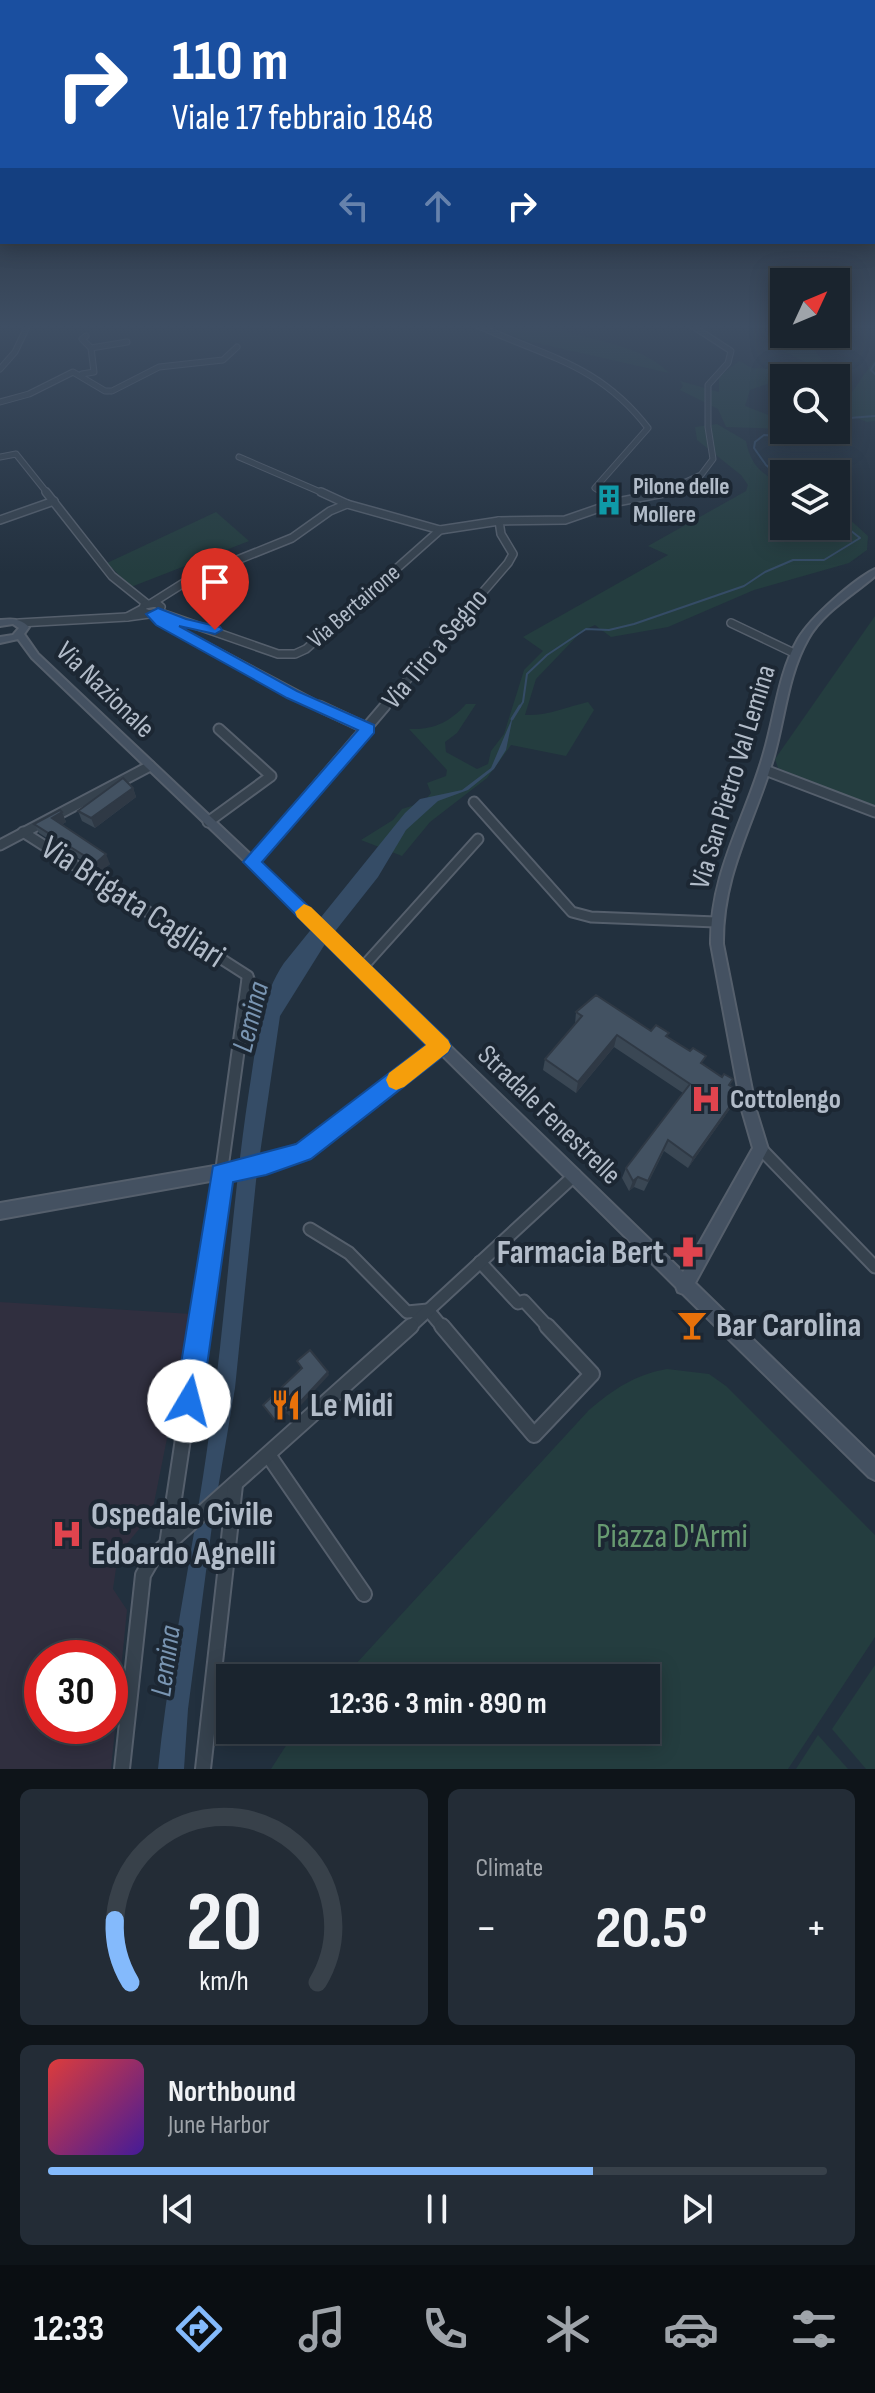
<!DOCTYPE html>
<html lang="en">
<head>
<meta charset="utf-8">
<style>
  :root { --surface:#1a242e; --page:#232c36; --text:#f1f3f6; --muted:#9fa4aa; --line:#38414a; --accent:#84bafc }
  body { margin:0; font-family:"Sofia Sans Condensed",sans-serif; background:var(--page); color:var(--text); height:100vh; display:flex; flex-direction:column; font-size:30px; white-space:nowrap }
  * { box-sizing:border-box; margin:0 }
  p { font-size:26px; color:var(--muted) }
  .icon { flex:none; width:44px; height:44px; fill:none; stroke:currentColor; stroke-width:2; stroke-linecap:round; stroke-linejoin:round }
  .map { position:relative; height:1769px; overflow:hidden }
  .details { display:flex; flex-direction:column; gap:20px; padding:20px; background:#0e1419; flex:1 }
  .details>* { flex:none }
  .hud { position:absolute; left:0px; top:0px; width:876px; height:244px; box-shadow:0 4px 20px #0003,0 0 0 2px var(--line); background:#1a4fa0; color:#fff; overflow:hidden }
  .needle { width:52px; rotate:46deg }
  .controls { position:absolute; left:770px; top:268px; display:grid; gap:16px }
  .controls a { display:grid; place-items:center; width:80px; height:80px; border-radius:0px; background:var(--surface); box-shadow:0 4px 20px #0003,0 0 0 2px var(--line); font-size:40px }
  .speed { position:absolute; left:24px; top:1640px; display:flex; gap:16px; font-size:40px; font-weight:700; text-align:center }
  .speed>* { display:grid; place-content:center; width:104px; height:104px; border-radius:50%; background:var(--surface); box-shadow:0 4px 20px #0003,0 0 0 2px var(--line); line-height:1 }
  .speed .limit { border:12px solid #d22; background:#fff; color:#111 }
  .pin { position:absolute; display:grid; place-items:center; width:68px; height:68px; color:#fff; margin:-82px -34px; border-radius:50% 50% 50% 0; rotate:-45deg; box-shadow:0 0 8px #0007 }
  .pin .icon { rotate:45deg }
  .me { position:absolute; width:88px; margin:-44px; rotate:8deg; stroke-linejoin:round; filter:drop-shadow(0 0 6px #0008) }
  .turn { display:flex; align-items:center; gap:28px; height:168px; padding:0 40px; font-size:36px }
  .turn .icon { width:104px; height:104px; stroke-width:2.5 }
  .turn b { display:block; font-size:56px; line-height:68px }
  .lanes { display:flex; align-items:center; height:76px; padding:0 40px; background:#0003; justify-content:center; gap:40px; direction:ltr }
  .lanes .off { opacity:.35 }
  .big { font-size:60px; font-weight:700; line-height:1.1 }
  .details .widget { flex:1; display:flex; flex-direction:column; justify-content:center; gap:12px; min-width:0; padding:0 28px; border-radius:12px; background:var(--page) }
  .details .dial { align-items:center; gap:0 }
  .dial svg { height:208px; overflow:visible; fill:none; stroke:var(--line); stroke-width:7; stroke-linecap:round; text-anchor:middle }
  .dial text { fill:var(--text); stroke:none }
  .song { display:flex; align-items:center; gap:24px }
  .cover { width:96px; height:96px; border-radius:12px; background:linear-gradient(135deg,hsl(0 70% 55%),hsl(260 70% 35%)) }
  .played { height:8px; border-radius:4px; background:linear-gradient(90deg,var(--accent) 70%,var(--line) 70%) }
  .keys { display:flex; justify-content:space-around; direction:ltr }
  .heat { display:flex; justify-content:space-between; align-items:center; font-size:44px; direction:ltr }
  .details .tiles { flex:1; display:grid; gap:20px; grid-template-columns:1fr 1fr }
  .widget:last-child { grid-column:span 2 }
  .trip { position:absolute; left:216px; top:1664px; width:444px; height:80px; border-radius:0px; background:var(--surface); box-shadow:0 4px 20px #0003,0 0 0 2px var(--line); font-weight:700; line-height:80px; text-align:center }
  .tab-bar { display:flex; height:128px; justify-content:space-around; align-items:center; background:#0a0e12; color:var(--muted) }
  .tab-bar .icon { width:56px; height:56px }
  .tab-bar .current { color:var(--accent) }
  .tab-bar b { font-size:36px; color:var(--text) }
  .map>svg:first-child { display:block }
</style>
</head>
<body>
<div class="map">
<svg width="875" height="1769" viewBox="0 0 875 1769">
  <rect width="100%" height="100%" fill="#22303e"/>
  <path fill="#302f3f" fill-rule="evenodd" d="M0,1302L192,1314L152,1513L118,1555L113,1589L127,1610L111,1769H0ZM42,1658H110V1726H42Z"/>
  <g fill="#243d3f">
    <path d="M563,325L562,331C597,341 643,346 669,373L528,341L489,325Z"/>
    <polygon points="768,325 784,325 784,334 804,334 823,362 822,375 784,378 750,390 745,406 784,421 784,429 726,427 718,409 680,390 683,386 680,381 719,392 719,377 739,361 752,368 802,370 807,363 780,349 782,340"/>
    <polygon points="875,359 875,421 867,422 839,411"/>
    <path d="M717,424L746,441C751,466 762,475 784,484V526H836V507L868,536L867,550L849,563L754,590L668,627L611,637L595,625L582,631L536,679L525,715C548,716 566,707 588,702L594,710L566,756L511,745L487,778L430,822L402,856L361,840L393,820L402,809L424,802L431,793L427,783L446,776L447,770L409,729C434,730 450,722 466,704H476L457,733L445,742L446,752L477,769L488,764L491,751L504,734L524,670L543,651L523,637L668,555L648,546L746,491L748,485L741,475L697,440L695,427Z"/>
    <polygon points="216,512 249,541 131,587 107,563"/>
    <polygon points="875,616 875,807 873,808 778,768 775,759"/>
    <path d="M667,1369L709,1374L726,1386L875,1535V1637L788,1769H271L296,1730H646V1678H343L589,1410C614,1389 634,1375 667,1369Z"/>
    <polygon points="875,1665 875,1769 866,1769 832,1729"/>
    <polygon points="818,1735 848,1769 796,1769"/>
  </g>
  <path fill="#354c66" d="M513,716L506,750L494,769L468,790L438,801L406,830L378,877L325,944L280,1016L256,1181L235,1388L213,1518L188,1709L184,1769H158C170,1654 195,1542 210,1428C226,1316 232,1203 249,1091C256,1049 259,999 284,963L405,813L420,799L462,790L491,768Z"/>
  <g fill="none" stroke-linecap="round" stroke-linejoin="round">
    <g stroke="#354c66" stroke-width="2">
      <polyline points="875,363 871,370 875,374"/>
      <polyline points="836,425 849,418 875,416"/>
      <polyline points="784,480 766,465 754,448 755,442 764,435 798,437 816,430"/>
      <polyline points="519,708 523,702 527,674 547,655 586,629 609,630 634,624 744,586 765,572 793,560 824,560 860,538 836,519"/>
    </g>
    <polyline stroke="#354c66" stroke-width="3" points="512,719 520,706"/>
    <g stroke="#555f6c" stroke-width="7">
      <g id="street-far4">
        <path d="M477,325C545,357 598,363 648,428L595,488L605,494"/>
        <polyline points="86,336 82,339 91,348"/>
        <polyline points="0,369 15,352 28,325"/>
        <polyline points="82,374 94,372 91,348 127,342"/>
        <polyline points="0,402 29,394 73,372 105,391 112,391 159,367 223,360 237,347"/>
        <polyline points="0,457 16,454 48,494"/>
        <polyline points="239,457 325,494"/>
        <polyline points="660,494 701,475 713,459 708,427 708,385 728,363 731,351 691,325"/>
      </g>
    </g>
    <g stroke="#555f6c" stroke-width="10">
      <g id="street-far3">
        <polyline points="46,492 112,576 147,604"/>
        <polyline points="321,492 347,504"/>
        <polyline points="602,492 617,502"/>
        <polyline points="0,520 54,501"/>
        <polyline points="152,603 190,579 292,538 330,511 347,504 440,530"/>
        <polygon points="156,603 161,607 158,612 149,614 142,611 144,605"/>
        <polyline points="142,609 127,617 149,614"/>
        <polyline points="158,612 278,654 295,654 306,649 440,530 499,521"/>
        <polyline points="153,614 161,622 323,708"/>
        <polyline points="19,623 127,617"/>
        <polyline points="731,623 796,654"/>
        <polyline points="383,708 508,563 513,554 501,534 499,521 565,520 617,502 669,492"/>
      </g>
    </g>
    <g stroke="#555f6c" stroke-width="13">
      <g id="street-far2">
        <polyline points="319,706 368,729"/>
        <polyline points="765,770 875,812"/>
        <polyline points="474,802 572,912 591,917 716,922"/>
        <polyline points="208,822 271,776 219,729"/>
        <polyline points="23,832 248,976 247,981"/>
        <polyline points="0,845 150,766"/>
        <polyline points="252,862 385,706"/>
        <polyline points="362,968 478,839"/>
      </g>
    </g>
    <g stroke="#555f6c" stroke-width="15">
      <g id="street-far1">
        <polyline points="761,1149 875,1267"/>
        <polyline points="310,1229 349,1253 407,1312 428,1310 443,1328"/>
        <polyline points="480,1262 518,1303 524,1301 549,1328"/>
        <polyline points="200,1328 248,979"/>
        <polyline points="409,1328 575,1175"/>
      </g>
    </g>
    <g stroke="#555f6c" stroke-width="18">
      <g id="street">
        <polyline points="442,1326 534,1435 592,1374 547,1326"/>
        <polyline points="269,1456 364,1594"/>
        <polyline points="167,1545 200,1326"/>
        <polyline points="122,1769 143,1575 154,1556 411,1326"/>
        <polyline points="203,1769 235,1485"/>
      </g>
    </g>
    <g stroke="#555f6c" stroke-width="4">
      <path id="secondary" d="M875,569V576C852,596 823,612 808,639C788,674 785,717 774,756C755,822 722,873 723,944L756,1110L768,1149L695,1283L875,1458V1480L869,1477L683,1294L678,1292L676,1287L441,1054L319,1150L266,1171L0,1219V1203L266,1157L309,1140L432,1045L308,922L32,658L18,639L0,643V637L13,635L19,628L13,624L0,626V620C12,619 19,618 29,627L24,634L38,654L316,916L683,1272L753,1148L742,1110L711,944C710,873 744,822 763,756C775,717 778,674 798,639C811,617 853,580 875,569Z"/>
    </g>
    <use href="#street-far4" stroke="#36424e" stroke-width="5"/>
    <use href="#street-far3" stroke="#36424e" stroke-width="7"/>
    <use href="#street-far2" stroke="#36424e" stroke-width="9"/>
    <use href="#street-far1" stroke="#36424e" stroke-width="11"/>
    <use href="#street" stroke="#36424e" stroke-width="14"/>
    <use href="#secondary" fill="#445161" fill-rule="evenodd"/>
  </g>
  <g fill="#3a4754">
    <polygon points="133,788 136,797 95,828 82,821 78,811"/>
    <polygon points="62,812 66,822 61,825 110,864 100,872 39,833 34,824"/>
    <polygon points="576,1012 667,1036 730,1086 734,1103 688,1168 664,1151 644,1191 634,1187 629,1191 622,1178 626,1168 683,1093 614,1047 576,1093 543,1070 545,1059 575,1024"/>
  </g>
  <g fill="#2f3945">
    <polygon points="133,788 136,797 95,828 91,818"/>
    <polygon points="62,812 66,822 56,828 52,818"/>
    <polygon points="106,854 110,864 100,872 96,863"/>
    <polygon points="617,1035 614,1047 576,1093 578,1082"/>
    <polygon points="740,1092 734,1103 688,1168 693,1158"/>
    <polygon points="638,1177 634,1187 629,1191 633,1181"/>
    <polygon points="328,1372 329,1375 290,1417 289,1414"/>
    <polygon points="285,1410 287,1413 276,1423 275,1420"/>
  </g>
  <g fill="#435262" stroke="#2f3945" stroke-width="2">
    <polygon points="123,778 133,788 91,818 78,811"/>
    <polygon points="60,810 62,812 52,818 106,854 96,863 34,824"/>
    <polygon points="596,995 651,1031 656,1025 669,1033 666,1036 690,1051 693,1048 706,1056 701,1063 722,1077 724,1074 733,1079 729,1085 740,1092 693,1158 668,1140 648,1181 638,1177 633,1181 626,1168 690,1084 617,1035 578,1082 545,1059 582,1016 576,1012"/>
    <polygon points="310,1350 328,1372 289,1414 285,1410 275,1420 263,1405 302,1368 297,1361"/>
  </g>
  <linearGradient id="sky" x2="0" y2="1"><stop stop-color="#131a22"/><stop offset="0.57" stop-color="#3e4e63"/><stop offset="1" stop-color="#3e4e63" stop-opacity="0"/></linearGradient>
  <rect width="875" height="573" fill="url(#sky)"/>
  <polygon fill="#1a73e8" stroke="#114b97" stroke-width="2" points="158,608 186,619 220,627 222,630 215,634 179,626 297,691 374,725 374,733 262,862 448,1040 451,1046 448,1052 311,1159 266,1175 233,1182 202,1401 198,1410 189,1414 179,1410 175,1401 213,1166 296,1144 426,1045 243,862 358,730 287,698 156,625 146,614"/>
  <polygon fill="#f59e0b" points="304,904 311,907 448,1040 451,1046 448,1052 404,1087 396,1090 389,1087 386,1080 389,1073 426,1045 297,917 295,912"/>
  <defs>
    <g id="building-bare" transform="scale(2.4)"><path d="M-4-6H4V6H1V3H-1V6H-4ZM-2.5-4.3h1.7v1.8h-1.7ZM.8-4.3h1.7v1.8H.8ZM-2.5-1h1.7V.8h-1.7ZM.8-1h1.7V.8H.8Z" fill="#0f9aa8" stroke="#1c2733" stroke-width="2.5" paint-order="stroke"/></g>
    <g id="hospital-bare" transform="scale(2.4)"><path d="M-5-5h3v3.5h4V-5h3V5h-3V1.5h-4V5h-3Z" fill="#e0444e" stroke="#1c2733" stroke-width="2.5" paint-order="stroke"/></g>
    <g id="pharmacy-bare" transform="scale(2.4)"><path d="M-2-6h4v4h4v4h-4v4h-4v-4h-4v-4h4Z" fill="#e0444e" stroke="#1c2733" stroke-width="2.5" paint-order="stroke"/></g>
    <g id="bar-bare" transform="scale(2.4)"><path d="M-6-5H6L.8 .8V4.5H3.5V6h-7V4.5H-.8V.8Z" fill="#e8710a" stroke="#1c2733" stroke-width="2.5" paint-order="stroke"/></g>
    <g id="restaurant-bare" transform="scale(2.4)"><path d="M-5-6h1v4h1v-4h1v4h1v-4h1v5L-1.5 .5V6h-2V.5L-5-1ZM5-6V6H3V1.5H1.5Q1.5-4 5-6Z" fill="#e8710a" stroke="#1c2733" stroke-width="2.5" paint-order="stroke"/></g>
  </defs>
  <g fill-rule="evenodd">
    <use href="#building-bare" x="609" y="500"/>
    <use href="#hospital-bare" x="706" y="1099"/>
    <use href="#pharmacy-bare" x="688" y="1252"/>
    <use href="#bar-bare" x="692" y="1325"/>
    <use href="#restaurant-bare" x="286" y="1405"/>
    <use href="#hospital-bare" x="67" y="1534"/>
  </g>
  <g text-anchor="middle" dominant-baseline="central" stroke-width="8" stroke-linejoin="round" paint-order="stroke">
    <g font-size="24" font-weight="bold" fill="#b2bcc9" stroke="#1c2733" text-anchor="start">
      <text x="633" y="486">Pilone delle<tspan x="633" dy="28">Mollere</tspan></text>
    </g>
    <g font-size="24" fill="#b2bcc9" stroke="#1c2733">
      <text transform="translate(354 606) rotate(-41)">Via Bertairone</text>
    </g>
    <g font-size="28" fill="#b2bcc9" stroke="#1c2733">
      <text transform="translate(435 649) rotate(-50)">Via Tiro a Segno</text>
      <text transform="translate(105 690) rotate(44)">Via Nazionale</text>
      <text transform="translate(733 777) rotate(-73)">Via San Pietro Val Lemina</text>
      <text transform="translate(549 1115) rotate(44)">Stradale Fenestrelle</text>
    </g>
    <g font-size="28" font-weight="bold" fill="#b2bcc9" stroke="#1c2733" text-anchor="start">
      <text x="730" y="1099">Cottolengo</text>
    </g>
    <g font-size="30" font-style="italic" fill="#7995b2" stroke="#1c2733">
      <text transform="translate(251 1017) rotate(-76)">Lemina</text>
      <text transform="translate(166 1661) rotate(-82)">Lemina</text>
    </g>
    <g font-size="34" fill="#b2bcc9" stroke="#1c2733">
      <text transform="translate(133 902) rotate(33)">Via Brigata Cagliari</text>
    </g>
    <g font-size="34" font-weight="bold" fill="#b2bcc9" stroke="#1c2733" text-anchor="start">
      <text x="664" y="1252" text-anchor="end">Farmacia Bert</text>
      <text x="716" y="1325">Bar Carolina</text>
      <text x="310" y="1405">Le Midi</text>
      <text x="91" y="1514">Ospedale Civile<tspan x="91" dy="39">Edoardo Agnelli</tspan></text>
    </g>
    <g font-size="34" fill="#689b71" stroke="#1c2733">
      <text x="672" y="1536">Piazza D'Armi</text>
    </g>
  </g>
</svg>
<div class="controls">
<a><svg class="needle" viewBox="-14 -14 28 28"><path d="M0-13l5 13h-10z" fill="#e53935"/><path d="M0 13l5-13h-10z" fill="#9fa4aa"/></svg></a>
<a><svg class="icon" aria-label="search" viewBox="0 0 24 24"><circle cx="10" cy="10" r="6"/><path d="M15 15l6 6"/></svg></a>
<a><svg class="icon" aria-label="layers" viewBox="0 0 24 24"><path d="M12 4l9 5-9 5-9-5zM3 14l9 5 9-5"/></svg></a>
</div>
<div class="speed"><div class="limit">30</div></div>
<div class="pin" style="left:215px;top:630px;background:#d93025"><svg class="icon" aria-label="arrive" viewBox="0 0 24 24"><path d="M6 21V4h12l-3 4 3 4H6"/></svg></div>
<svg class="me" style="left:189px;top:1401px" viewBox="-20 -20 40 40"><circle r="19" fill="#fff"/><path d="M0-13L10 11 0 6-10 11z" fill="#1a73e8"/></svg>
<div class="trip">12:36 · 3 min · 890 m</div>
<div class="hud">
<div class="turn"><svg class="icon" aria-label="right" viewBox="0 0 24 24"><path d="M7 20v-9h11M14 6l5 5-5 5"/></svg><div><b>110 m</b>Viale 17 febbraio 1848</div></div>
<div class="lanes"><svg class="icon off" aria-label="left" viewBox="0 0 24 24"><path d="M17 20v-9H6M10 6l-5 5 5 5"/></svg><svg class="icon off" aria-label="ahead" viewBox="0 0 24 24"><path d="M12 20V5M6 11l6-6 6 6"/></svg><svg class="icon" aria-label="right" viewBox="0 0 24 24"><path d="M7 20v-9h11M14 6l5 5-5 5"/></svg></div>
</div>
</div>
<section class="details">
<div class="tiles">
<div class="widget dial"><svg viewBox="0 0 100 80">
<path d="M14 69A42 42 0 1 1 86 69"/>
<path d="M14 69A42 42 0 0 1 8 45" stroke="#84bafc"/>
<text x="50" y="56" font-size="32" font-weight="700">20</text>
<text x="50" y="72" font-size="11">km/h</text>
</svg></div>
<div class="widget"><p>Climate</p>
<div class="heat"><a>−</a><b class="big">20.5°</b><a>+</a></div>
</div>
<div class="widget">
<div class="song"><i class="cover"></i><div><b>Northbound</b><p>June Harbor</p></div></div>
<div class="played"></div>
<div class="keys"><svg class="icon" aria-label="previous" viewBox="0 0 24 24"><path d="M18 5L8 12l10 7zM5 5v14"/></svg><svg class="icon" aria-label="pause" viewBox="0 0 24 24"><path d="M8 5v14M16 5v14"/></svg><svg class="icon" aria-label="next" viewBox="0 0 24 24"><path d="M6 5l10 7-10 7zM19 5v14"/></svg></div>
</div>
</div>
</section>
<nav class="tab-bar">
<b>12:33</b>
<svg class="icon current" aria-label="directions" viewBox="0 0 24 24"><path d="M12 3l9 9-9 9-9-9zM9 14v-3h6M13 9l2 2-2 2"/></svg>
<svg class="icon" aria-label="music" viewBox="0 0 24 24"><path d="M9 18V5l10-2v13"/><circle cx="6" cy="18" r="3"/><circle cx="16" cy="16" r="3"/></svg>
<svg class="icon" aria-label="phone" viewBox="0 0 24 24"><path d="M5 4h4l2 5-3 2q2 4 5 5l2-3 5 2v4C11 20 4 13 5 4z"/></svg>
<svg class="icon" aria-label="climate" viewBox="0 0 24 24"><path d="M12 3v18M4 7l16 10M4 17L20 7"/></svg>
<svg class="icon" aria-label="car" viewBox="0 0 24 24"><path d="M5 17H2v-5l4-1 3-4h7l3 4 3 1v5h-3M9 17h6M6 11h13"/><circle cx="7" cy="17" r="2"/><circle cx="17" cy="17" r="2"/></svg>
<svg class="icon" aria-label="filters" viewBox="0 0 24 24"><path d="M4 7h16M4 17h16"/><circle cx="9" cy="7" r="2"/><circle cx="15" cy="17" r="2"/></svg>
</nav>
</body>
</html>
